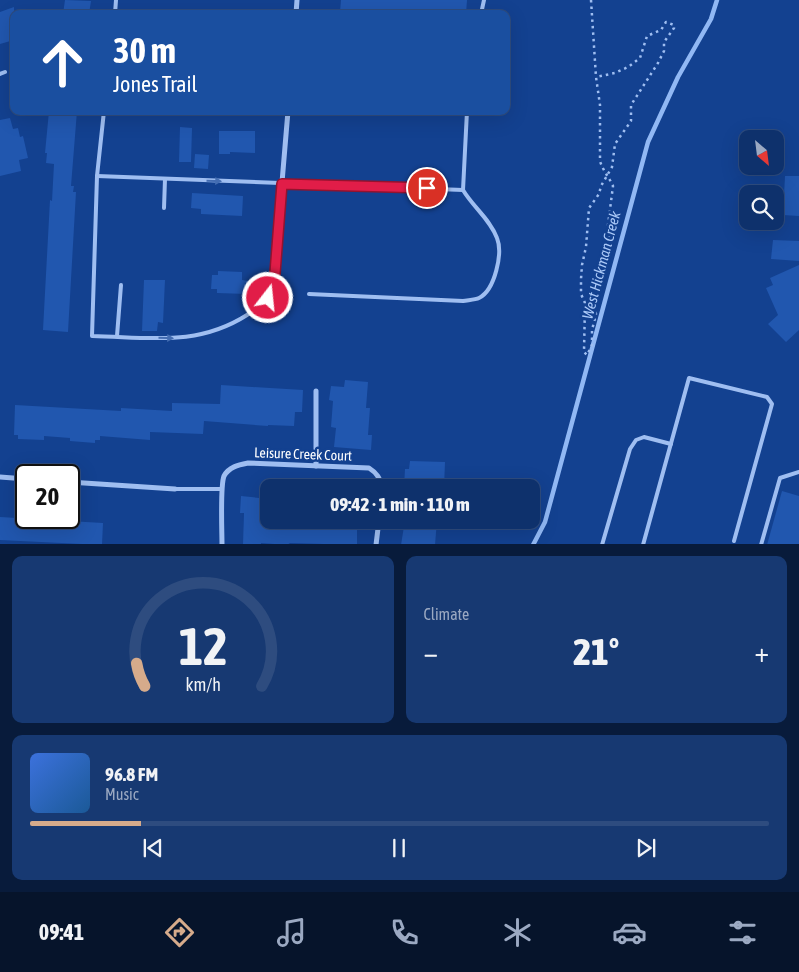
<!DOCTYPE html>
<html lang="en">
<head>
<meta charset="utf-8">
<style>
  :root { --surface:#0e316c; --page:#173972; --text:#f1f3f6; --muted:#9ba9c2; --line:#2e4c7f; --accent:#d6ab8b }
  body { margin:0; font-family:"Asap Condensed",sans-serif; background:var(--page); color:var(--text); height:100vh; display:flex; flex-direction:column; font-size:19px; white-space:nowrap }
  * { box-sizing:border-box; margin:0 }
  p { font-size:16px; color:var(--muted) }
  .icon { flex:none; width:28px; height:28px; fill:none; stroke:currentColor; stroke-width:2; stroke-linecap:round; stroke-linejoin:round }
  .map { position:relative; height:544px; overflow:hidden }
  .details { display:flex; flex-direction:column; gap:12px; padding:12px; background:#081b3b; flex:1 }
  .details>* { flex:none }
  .banner { position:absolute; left:10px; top:10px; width:500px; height:105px; border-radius:10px; box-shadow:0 5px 20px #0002,0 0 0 1px var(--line); background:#1a4fa0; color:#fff; overflow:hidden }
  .needle { width:32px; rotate:152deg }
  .fabs { position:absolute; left:739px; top:130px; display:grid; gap:10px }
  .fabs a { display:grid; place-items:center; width:45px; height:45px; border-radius:10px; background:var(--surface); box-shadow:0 5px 20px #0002,0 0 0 1px var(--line); font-size:25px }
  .speed { position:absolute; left:15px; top:464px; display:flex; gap:10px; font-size:25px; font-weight:700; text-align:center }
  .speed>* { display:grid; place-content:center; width:65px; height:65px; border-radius:50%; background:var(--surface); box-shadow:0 5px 20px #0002,0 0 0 1px var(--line); line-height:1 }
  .speed .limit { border:2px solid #111; border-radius:8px; background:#fff; color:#111 }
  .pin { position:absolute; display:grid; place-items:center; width:42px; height:42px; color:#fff; margin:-21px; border:2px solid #fff; border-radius:50%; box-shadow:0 1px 5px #0007 }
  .me { position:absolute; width:55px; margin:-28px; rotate:16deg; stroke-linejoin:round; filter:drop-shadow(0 0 4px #0008) }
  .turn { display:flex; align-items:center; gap:18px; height:105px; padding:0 20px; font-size:22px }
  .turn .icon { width:65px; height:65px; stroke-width:2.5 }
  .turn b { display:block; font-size:35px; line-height:42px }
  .big { font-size:38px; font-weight:800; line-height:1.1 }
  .details .card { flex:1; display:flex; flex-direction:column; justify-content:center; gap:8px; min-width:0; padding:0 18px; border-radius:10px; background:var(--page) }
  .details .dial { align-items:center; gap:0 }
  .dial svg { height:130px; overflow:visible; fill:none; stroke:var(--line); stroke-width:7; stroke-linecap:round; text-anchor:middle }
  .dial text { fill:var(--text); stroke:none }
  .song { display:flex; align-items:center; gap:15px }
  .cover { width:60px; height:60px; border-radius:8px; background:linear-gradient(135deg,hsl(220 70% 55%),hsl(210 70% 35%)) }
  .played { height:5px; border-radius:2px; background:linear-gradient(90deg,var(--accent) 15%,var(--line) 15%) }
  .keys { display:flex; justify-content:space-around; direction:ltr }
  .heat { display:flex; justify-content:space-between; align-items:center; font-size:28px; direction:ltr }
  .details .tiles { flex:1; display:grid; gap:12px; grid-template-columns:1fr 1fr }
  .card:last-child { grid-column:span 2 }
  .trip { position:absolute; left:260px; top:479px; width:280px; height:50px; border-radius:10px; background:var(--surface); box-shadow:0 5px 20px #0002,0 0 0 1px var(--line); font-weight:800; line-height:50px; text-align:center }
  .tab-bar { display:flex; height:80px; justify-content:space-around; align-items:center; background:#06142b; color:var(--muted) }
  .tab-bar .icon { width:35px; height:35px }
  .tab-bar .selected { color:var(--accent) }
  .tab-bar b { font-size:22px; color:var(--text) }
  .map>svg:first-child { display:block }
</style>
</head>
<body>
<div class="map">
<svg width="799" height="545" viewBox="0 0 799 545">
  <rect width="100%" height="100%" fill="#134190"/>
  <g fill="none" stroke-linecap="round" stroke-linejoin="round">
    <polyline stroke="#91b8f4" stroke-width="4.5" points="533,545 545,522 648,142 678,77 711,19 717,0"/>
  </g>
  <g fill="#2157af">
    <polygon points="65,0 91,1 89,14 63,14"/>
    <polygon points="341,0 467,0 466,14 340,12"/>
    <polygon points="14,7 14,40 0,44 0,12"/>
    <polygon points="49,111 77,111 71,186 74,186 73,192 76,192 68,332 43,330 50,200 52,201 54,164 46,163 47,153 45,153"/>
    <polygon points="10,118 13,129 18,128 20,137 23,136 28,158 19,160 21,171 0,176 0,120"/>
    <polygon points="180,127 192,128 191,162 179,162"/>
    <polygon points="219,131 255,131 255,153 230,152 230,154 219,154"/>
    <polygon points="195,154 209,155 208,169 194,168"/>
    <polygon points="785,176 799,176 799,216 783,215"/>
    <polygon points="192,193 243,196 242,216 201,214 201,209 191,208"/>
    <polygon points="773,240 799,241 799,261 771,259"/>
    <polygon points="799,265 799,330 786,342 768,324 778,315 766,288 773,285 770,278"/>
    <polygon points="218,271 242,272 242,280 248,281 247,294 217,293 217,289 211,289 212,275 218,275"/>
    <polygon points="144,280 165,280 163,323 158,322 157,331 142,331"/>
    <polygon points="345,380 368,382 366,408 370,408 368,435 372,435 371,450 334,447 336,428 331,427 333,401 329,400 331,386 344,387"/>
    <polygon points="221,385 303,390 302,412 295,412 294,426 268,425 268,426 204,421 203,434 150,432 150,440 100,436 100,440 95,440 95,443 70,441 70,438 44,436 44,440 18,439 18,435 14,435 15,405 121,411 121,408 172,411 172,403 220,404"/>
    <polygon points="410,461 445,462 444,488 404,487 405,469 409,469"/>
    <polygon points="782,491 799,496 799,545 767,545"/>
    <polygon points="241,496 269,499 269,520 307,520 306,529 331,530 331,520 357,520 357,545 290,543 287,545 261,543 261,545 243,545 244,513 240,513"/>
    <polygon points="0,517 103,523 102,545 0,540"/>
    <polygon points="405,520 437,520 435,545 401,545"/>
  </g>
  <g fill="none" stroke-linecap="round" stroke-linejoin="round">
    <path stroke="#9fbef1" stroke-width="2.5" stroke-dasharray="2.5 4" stroke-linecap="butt" d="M591,0L596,77L600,105V161C603,171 609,177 613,186L608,225L609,237L599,271V289L594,305L596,314L592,330V345L587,355L584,352L585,303L581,294V279L582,265L586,247L589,208L599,194L601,186L612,167L615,144L631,121V105L658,63L664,51V42L674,28V25L666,22L661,30L647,36L640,58L628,67L615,73L596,77"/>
    <g stroke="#9fbef1" stroke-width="4">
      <polyline points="115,14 116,0"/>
      <polyline points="481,14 484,0"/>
      <polyline points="0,74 5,72"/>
      <path d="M104,111L97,176L92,336C149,337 197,347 247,315C253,311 264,304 268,298C277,284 277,247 278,230"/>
      <polyline points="97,176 463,190"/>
      <polyline points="164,208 165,179"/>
      <path d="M309,294L463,301C467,300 475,300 479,298C495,290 503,253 497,238C490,219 473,207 463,190L467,111"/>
      <polyline points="117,336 121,285"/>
      <polyline points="175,489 222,489"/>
      <polyline points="602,545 630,449 636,440 644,437 671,444"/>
      <polyline points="643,545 689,378 767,397 772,404 734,541"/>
      <polyline points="761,545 780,478 799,472"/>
    </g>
    <g stroke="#9fbef1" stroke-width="5">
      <polyline points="296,14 297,0"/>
      <polyline points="278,230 288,111"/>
      <polyline points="316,466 316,391"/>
      <polyline points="0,477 26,479"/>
      <polyline points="69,482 175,489"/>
      <path d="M222,545C222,531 220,486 224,476C229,467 238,465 248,463L369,468C377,473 380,478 382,488"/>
      <polyline points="376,545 379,520"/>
    </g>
  </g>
  <defs><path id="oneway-solid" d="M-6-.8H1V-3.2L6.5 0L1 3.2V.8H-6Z" transform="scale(1.25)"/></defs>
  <g fill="#446db2">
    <use href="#oneway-solid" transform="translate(214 181) rotate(2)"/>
    <use href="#oneway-solid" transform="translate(166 338) rotate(2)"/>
  </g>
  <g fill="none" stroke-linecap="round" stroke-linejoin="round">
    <g stroke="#92132f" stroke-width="12">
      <polyline id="route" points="268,298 275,273 282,184 427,188"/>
    </g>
    <use href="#route" stroke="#e11d48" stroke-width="9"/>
  </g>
  <g text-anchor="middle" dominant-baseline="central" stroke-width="5" stroke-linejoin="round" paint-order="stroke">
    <g font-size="14" fill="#fff" stroke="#134190">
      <text transform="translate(303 454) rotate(2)">Leisure Creek Court</text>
    </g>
    <g font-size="15" font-style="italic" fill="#abc9f8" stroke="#134190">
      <text transform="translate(601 265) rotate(-75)">West Hickman Creek</text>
    </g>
  </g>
</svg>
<div class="fabs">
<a><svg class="needle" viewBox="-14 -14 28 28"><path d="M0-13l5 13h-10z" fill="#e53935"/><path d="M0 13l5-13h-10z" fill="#9ba9c2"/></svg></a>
<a><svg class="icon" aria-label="search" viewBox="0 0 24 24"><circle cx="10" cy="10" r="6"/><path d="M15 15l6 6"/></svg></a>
</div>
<div class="speed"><div class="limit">20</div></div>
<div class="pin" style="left:427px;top:188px;background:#d93025"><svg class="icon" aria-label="arrive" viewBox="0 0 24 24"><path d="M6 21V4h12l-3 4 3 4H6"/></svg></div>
<svg class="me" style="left:268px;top:298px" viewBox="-20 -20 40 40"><circle r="17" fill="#e11d48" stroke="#fff" stroke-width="3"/><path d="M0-11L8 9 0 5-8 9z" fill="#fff"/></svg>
<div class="trip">09:42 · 1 min · 110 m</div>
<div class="banner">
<div class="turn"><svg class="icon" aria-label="ahead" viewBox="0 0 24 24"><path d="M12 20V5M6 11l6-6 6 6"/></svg><div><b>30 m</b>Jones Trail</div></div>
</div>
</div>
<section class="details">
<div class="tiles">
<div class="card dial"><svg viewBox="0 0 100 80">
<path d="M14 69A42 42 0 1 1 86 69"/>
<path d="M14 69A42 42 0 0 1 9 55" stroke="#d6ab8b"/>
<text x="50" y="56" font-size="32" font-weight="700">12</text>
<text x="50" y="72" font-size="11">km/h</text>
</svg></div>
<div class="card"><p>Climate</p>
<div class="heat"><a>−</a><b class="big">21°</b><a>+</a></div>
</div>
<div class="card">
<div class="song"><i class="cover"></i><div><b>96.8 FM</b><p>Music</p></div></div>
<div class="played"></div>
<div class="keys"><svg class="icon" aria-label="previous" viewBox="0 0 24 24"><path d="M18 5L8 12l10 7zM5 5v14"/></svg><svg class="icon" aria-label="pause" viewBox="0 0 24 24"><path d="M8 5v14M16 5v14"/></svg><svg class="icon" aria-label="next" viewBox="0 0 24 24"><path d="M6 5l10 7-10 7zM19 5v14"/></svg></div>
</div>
</div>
</section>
<nav class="tab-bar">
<b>09:41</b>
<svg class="icon selected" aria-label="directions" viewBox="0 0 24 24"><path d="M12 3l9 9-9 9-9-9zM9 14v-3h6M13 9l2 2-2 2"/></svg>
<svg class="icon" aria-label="music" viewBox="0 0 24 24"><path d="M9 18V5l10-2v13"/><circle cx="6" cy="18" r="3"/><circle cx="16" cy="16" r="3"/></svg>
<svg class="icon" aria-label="phone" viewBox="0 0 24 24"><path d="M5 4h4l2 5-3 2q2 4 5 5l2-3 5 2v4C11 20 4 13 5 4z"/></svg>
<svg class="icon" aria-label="climate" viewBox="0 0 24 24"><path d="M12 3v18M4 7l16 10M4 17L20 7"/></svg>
<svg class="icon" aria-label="car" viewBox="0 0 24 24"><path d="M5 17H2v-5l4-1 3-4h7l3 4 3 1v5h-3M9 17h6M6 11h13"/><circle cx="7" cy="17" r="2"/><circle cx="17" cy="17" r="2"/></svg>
<svg class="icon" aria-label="filters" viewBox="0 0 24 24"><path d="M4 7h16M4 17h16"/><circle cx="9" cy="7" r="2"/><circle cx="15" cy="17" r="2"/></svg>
</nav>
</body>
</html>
